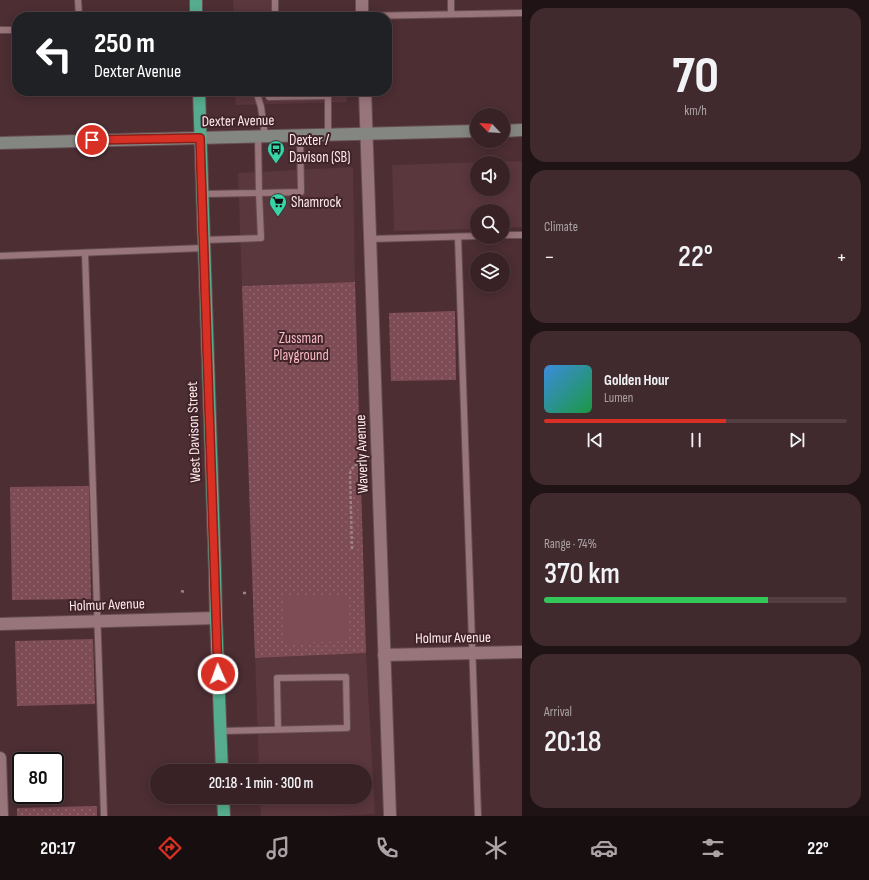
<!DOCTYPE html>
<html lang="en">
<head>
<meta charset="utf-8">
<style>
  :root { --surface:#392226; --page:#402a2e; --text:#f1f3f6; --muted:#aba4a7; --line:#533f43; --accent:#d93025 }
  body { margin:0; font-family:"Sofia Sans Condensed",sans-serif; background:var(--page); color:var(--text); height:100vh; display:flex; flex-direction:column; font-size:15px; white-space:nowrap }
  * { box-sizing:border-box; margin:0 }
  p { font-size:13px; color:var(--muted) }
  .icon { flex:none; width:22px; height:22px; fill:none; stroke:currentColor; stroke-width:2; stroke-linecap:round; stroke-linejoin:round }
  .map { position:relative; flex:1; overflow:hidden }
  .drawer { display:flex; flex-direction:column; gap:8px; padding:8px; background:#1f1315; width:347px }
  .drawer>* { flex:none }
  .banner { position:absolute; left:12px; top:12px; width:380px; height:84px; border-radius:16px; box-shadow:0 2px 10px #0003,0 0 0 1px var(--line); background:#202124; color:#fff; overflow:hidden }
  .needle { width:26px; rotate:295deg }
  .buttons { position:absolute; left:470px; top:108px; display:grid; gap:8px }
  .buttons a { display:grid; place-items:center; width:40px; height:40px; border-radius:50%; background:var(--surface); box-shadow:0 2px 10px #0003,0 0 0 1px var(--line); font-size:20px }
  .speed { position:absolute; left:12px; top:752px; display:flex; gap:8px; font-size:20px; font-weight:700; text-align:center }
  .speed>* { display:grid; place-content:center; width:52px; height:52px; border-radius:50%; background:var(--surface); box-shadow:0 2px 10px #0003,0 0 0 1px var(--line); line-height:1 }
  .speed .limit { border:2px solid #111; border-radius:6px; background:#fff; color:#111 }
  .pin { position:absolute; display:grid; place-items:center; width:34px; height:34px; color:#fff; margin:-17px; border:2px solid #fff; border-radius:50%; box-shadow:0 1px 4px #0007 }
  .me { position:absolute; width:44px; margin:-22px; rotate:358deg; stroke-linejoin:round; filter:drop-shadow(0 0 3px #0008) }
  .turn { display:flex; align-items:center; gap:14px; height:84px; padding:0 16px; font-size:18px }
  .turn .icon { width:52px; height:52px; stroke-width:2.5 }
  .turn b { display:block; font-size:28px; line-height:34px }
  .big { font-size:30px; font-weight:600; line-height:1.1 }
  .drawer .card { flex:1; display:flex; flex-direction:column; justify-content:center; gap:6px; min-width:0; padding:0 14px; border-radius:16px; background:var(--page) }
  .drawer .dial { align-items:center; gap:0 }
  .dial b { font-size:52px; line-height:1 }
  .song { display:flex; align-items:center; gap:12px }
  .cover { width:48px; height:48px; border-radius:6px; background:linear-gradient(135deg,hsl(210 70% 55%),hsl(140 70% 35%)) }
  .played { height:4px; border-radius:2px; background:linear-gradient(90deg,var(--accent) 60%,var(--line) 60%) }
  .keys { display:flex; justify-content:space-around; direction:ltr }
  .heat { display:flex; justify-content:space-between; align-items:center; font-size:22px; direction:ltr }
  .charge { height:6px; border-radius:3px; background:linear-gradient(90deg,#34c759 74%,var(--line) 0) }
  .trip { position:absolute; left:150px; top:764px; width:222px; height:40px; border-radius:20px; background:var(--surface); box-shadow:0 2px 10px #0003,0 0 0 1px var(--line); font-weight:600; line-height:40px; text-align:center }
  .tabs { display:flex; height:64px; justify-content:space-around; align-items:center; background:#170e0f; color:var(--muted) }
  .tabs .icon { width:28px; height:28px }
  .tabs .selected { color:var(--accent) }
  .tabs b { font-size:18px; color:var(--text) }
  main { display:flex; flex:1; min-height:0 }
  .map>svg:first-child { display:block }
</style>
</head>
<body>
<main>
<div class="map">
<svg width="522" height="816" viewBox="0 0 522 816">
  <defs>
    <pattern id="green-dots" width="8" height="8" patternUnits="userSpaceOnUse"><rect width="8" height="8" fill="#7e4c55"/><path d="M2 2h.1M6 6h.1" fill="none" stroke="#91666e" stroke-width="1.8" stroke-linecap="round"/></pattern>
  </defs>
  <rect width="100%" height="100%" fill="#4c2e33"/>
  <g fill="#5a363d" fill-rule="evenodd">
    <polygon points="233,0 271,0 271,17 234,17"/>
    <polygon points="235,91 346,91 347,102 236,105"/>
    <path d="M522,161V227L503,228V211H477V229L394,231L392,165ZM477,163H503V189H477Z"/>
    <polygon points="353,167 355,282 242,286 238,173"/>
    <polygon points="366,653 375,814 333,816 261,816 260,797 365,797 365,771 259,771 255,658"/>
  </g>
  <g fill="url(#green-dots)">
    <polygon points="355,282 366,653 255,658 242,286"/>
    <polygon points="455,311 456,380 391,381 389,313"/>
    <polygon points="89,486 91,599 12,600 10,487"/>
    <polygon points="93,639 95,704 17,706 15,641"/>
    <polygon points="97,806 97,816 17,816 17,808"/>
  </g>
  <polygon fill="#7e4c55" points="347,596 348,641 285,643 283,597"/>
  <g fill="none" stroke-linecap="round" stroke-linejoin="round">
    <g stroke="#664d51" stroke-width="8">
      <g id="lane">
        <polyline points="78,0 79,17"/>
        <polyline points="275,0 275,17"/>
        <polyline points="451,0 451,14"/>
        <polyline points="308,17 522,13"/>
        <polyline points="0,30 17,30"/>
        <polyline points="256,91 261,107 265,136"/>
        <polyline points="270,91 269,97 328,96"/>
        <polyline points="328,135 328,91"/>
        <polyline points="202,194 259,193 258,136"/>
        <polyline points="503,235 522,235"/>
        <polyline points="458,237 478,816"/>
        <polyline points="370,239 477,236"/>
        <polyline points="204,240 261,238 259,193 301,192 300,135"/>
        <polyline points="85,253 104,816"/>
        <polyline points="0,256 204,248"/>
        <polyline points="220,731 347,728 346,677 277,678 278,729"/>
      </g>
    </g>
    <g stroke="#664d51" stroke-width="14">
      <g id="street">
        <polyline points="362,0 362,17"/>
        <polyline points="365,91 390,816"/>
        <polyline points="0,624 216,618"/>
        <polyline points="384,655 522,652"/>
        <polyline points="0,758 2,816"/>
      </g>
    </g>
    <g stroke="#664d51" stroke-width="14">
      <g id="secondary">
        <polyline points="503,131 522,130"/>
        <polyline points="0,143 477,131"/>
      </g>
    </g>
    <g stroke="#664d51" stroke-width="14">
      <g id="highway">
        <polyline points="196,0 196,17"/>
        <polyline points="199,91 215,571 216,618 222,771"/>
        <polyline points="223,797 224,816"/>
      </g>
    </g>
    <g stroke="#9c8286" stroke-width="2.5" stroke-dasharray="3 2" stroke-linecap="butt">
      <path d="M352,549L350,473C354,464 357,463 366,463"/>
      <polyline points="181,591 185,592"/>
      <polyline points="243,593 247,593"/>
    </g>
    <use href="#lane" stroke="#98757b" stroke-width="6"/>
    <use href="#street" stroke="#98757b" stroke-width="12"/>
    <use href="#secondary" stroke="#848681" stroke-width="12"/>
    <use href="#highway" stroke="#55ac8e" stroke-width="12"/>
  </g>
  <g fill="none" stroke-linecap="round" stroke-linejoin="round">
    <g stroke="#8d1f18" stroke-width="10">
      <polyline id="route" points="92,140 200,138 218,674"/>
    </g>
    <use href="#route" stroke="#d93025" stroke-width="7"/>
  </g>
  <defs>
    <g id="bus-pin" transform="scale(0.9)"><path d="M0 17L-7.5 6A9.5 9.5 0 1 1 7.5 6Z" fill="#36d4a7" stroke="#412429"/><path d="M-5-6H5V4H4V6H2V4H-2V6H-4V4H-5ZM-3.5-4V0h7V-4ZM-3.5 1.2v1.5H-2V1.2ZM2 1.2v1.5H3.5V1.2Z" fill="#111"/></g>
    <g id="supermarket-pin" transform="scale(0.9)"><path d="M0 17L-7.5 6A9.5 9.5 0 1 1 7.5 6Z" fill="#36d4a7" stroke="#412429"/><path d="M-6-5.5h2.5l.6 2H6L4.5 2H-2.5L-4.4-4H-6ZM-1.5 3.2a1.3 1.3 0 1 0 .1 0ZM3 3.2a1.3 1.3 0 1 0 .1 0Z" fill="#111"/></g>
  </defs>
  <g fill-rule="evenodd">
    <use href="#bus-pin" x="276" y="149"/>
    <use href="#supermarket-pin" x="278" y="202"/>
  </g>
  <g text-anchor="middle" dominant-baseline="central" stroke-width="4" stroke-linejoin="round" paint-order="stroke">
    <g font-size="15" fill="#feeaec" stroke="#412429">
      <text transform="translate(238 121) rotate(-1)">Dexter Avenue</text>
      <text transform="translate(194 432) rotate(-92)">West Davison Street</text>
      <text transform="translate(362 454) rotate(-92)">Waverly Avenue</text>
      <text transform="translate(107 605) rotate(-2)">Holmur Avenue</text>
      <text transform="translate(453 638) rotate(-1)">Holmur Avenue</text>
    </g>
    <g font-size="15" fill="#feeaec" stroke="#412429" text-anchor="start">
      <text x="289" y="140">Dexter /<tspan x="289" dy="17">Davison (SB)</tspan></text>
      <text x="291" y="202">Shamrock</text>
    </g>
    <g font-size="15" fill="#fabbc5" stroke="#412429">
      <text x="301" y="338">Zussman<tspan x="301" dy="17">Playground</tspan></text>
    </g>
  </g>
</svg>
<div class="buttons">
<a><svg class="needle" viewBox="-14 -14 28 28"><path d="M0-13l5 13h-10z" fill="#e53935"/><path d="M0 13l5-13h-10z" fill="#aba4a7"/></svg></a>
<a><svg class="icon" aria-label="sound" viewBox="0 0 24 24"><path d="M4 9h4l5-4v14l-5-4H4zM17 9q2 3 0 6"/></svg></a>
<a><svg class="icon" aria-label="search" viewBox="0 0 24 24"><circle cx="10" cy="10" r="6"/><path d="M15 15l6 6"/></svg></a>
<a><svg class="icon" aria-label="layers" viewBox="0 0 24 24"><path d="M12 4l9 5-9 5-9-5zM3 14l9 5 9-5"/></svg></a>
</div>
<div class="speed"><div class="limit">80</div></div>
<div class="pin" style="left:92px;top:140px;background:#d93025"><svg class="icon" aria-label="arrive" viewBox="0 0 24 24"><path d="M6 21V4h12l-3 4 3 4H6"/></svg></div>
<svg class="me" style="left:218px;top:674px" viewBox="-20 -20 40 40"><circle r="17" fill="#d93025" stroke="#fff" stroke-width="3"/><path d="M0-11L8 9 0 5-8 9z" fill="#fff"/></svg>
<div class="trip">20:18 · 1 min · 300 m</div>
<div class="banner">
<div class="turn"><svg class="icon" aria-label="left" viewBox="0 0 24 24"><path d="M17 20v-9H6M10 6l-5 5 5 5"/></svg><div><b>250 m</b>Dexter Avenue</div></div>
</div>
</div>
<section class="drawer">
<div class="card dial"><b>70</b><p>km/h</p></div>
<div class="card"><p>Climate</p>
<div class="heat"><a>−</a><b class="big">22°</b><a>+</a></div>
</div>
<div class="card">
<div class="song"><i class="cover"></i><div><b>Golden Hour</b><p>Lumen</p></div></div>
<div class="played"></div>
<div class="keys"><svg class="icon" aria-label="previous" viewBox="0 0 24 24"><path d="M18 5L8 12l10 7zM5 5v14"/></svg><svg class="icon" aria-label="pause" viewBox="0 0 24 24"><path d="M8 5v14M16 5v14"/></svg><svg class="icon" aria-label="next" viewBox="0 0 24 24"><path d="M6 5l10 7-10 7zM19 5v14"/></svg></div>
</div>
<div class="card"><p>Range · 74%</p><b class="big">370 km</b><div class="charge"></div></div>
<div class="card"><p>Arrival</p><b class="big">20:18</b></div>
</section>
</main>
<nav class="tabs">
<b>20:17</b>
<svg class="icon selected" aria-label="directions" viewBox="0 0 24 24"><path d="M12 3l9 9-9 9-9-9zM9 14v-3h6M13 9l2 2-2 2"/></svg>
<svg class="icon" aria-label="music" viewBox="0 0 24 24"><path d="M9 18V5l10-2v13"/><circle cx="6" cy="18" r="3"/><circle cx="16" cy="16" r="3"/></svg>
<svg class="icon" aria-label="phone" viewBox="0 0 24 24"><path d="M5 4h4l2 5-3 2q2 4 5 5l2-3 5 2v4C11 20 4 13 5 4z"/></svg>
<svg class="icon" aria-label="climate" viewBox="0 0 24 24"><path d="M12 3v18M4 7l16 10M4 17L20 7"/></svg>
<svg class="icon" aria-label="car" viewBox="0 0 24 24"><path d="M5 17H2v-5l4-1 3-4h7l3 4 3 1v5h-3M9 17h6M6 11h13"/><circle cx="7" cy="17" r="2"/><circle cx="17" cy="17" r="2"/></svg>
<svg class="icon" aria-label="filters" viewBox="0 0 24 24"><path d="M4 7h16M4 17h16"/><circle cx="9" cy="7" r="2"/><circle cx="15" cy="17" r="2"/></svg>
<b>22°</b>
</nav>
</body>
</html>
